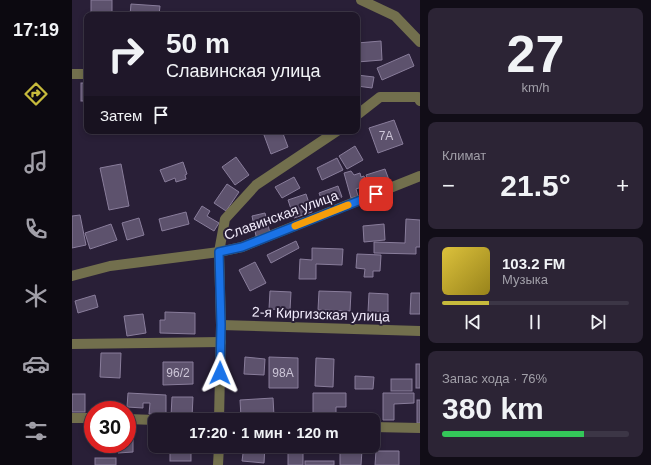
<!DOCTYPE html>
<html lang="ru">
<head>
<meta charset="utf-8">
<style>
  :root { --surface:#1f1729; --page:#2c2435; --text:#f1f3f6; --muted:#a19fa8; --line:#3c3646; --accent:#c7bb3c }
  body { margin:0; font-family:Helvetica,sans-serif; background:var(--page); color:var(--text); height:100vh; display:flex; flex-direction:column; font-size:15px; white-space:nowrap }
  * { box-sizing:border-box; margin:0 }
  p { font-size:13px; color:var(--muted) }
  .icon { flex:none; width:22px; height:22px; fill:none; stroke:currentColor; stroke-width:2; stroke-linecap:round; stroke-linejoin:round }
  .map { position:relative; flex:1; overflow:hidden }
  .panel { display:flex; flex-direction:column; gap:8px; padding:8px; background:#110d17; width:231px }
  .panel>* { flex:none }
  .hud { position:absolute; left:12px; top:12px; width:276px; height:122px; border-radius:8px; box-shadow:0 2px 6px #0003,0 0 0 1px var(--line); background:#1f1729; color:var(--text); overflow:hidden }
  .speed { position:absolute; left:12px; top:401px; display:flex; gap:8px; font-size:20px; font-weight:700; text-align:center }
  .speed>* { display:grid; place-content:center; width:52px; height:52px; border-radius:50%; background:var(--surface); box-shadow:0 2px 6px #0003,0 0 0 1px var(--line); line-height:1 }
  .speed .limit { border:6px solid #d22; background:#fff; color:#111 }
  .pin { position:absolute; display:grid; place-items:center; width:34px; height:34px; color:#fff; margin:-17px; border-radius:8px; box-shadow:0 2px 6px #0006 }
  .me { position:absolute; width:44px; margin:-22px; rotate:1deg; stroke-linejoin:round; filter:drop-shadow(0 0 3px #0008) }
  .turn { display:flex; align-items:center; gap:14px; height:84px; padding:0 16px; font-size:18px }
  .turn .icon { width:52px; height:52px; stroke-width:2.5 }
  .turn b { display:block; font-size:28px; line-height:34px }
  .then { display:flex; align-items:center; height:38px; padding:0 16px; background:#0003; gap:8px; font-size:15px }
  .big { font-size:30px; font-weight:600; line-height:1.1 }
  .panel .widget { flex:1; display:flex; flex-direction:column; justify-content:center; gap:6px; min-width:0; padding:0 14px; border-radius:8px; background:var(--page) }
  .panel .dial { align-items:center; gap:0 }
  .dial b { font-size:52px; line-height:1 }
  .song { display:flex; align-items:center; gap:12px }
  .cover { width:48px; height:48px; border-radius:6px; background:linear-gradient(135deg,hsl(50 70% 55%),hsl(50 70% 35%)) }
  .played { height:4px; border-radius:2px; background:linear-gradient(90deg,var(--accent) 25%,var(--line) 25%) }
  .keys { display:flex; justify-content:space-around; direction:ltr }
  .heat { display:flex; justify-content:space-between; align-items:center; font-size:22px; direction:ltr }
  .charge { height:6px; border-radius:3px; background:linear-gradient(90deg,#34c759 76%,var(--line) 0) }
  .trip { position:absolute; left:76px; top:413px; width:232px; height:40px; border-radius:8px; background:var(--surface); box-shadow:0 2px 6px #0003,0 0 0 1px var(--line); font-weight:600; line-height:40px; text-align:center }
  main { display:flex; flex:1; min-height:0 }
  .dock { display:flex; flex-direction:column; width:72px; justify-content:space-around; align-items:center; background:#0c0910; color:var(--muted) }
  .dock .icon { width:28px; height:28px }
  .dock .selected { color:var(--accent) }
  .dock b { font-size:18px; color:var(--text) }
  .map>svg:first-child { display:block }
</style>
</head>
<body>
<main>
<nav class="dock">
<b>17:19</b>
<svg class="icon selected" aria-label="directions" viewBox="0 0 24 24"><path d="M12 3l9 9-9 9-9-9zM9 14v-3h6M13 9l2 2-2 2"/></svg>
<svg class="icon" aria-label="music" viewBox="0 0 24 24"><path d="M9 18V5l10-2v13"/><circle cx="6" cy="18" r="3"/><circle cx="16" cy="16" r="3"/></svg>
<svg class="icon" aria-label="phone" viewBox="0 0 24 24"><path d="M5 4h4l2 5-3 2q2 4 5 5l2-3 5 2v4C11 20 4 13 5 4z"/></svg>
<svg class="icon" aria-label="climate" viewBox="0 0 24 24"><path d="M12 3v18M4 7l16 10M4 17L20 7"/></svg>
<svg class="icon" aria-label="car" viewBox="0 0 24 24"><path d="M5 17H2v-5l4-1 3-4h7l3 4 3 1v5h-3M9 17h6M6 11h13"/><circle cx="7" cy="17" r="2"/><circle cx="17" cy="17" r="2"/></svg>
<svg class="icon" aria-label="filters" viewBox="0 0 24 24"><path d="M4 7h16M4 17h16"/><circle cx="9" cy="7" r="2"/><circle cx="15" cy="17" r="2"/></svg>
</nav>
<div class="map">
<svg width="348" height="465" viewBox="0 0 348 465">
  <rect width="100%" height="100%" fill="#291f37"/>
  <g fill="#5d526d" stroke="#897d9b">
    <rect x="19" y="0" width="21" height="15"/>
    <polygon points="59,4 88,6 87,15 58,15"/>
    <polygon points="309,41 310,60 285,62 285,43"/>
    <polygon points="337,54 342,66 310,80 305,68"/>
    <polygon points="285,75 302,77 300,88 285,86"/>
    <rect x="9" y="83" width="6" height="18"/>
    <polygon points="322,120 331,144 306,153 297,128"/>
    <polygon points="202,131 210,131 216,147 199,154 192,135"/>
    <polygon points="283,146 291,160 275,169 267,156"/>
    <polygon points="164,157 177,175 163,185 150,167"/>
    <polygon points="265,158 271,170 250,180 245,168"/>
    <polygon points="111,162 115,174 113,175 114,179 104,182 103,178 93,182 88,170"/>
    <polygon points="49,164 57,206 37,210 28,168"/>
    <polygon points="313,169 317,180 298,186 294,175"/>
    <polygon points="279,171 282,175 288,173 289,177 292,176 295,185 284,189 286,196 279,198 272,173"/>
    <polygon points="222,177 228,188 210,198 203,187"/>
    <polygon points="155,184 167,192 154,211 142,203"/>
    <polygon points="266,186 270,197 251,204 247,193"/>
    <polygon points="234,194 240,212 222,218 216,200"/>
    <polygon points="130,206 138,211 135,216 147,223 142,231 122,219"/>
    <polygon points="114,212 117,224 90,231 87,219"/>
    <polygon points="193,213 198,233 184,236 180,216"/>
    <polygon points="8,215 14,245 0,248 0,216"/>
    <polygon points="67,218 72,235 55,240 50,223"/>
    <polygon points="334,219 348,220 348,247 344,247 344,254 302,253 302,242 333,243"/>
    <polygon points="39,224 45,240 18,249 13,233"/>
    <polygon points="312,224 313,240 292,242 291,226"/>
    <polygon points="224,241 227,248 199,263 195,255"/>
    <polygon points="240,248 271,249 270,265 244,264 244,279 227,279 228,259 240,260"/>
    <polygon points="285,254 309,255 308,271 301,271 301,277 292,277 293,269 284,268"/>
    <polygon points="183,262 194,283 178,291 167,270"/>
    <polygon points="198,291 219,292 218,310 197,309"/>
    <polygon points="247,291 279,292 278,311 246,310"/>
    <polygon points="297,293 316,294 316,312 296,312"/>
    <polygon points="339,293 348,293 348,314 338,314"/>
    <polygon points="23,295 26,307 6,313 3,301"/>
    <polygon points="93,312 123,313 123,334 88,333 88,320 93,320"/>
    <polygon points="71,314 74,333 55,336 52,316"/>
    <polygon points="29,353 49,353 48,378 28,377"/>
    <polygon points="173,357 193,359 192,375 172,374"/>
    <polygon points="197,357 226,358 226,388 197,388"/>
    <polygon points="244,358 262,359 261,387 243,386"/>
    <polygon points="91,362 121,362 121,384 91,385"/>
    <rect x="344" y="364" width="4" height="24"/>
    <polygon points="283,376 302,377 301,389 283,389"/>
    <rect x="319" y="379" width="21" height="12"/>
    <polygon points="56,393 94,395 94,415 77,414 78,403 71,403 71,408 55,407"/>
    <polygon points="241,393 274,393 274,407 264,407 264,420 241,420"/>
    <polygon points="311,393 342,393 342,403 322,404 322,420 311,420"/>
    <rect x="0" y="394" width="13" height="18"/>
    <polygon points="100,397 121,397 120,417 99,416"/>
    <polygon points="201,398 202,416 169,417 168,400"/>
    <rect x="345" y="400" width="3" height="23"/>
    <polygon points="55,434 61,434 61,452 46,453 46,444 55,444"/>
    <rect x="98" y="446" width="21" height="15"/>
    <polygon points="172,446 193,446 192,463 170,461"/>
    <rect x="216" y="446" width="15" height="19"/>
    <polygon points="268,450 290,450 289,465 268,465"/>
    <polygon points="304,451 327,451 327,465 303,465"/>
    <rect x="23" y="458" width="21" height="7"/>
    <rect x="233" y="461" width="29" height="4"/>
  </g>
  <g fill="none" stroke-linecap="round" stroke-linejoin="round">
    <g stroke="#726f4d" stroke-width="10">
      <polyline points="289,0 323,16 348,42"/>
      <polyline points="0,74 15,74"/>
      <polyline points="285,115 308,97 346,97 348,101"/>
      <polyline points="0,276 38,266 147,252 170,247 348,176"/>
      <polyline points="149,325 348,331"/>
      <polyline points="0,344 149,342"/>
      <polyline points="0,418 21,418"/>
      <polyline points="55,419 83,420"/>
      <polyline points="147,420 149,325 147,252 153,219 184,185 265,131"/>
      <polyline points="301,427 348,428"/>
      <polyline points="146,465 147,446"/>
    </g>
  </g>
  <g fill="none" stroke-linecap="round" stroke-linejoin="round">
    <g stroke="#114b97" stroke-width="10">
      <polyline id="route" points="148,373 149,325 147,252 170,247 304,194"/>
    </g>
    <use href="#route" stroke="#1a73e8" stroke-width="7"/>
    <polyline stroke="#f59e0b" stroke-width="7" points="223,226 276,205"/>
  </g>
  <g text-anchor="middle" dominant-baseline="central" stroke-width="4" stroke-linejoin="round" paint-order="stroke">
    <g font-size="12" fill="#cdc6d8">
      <text x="314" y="136">7А</text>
      <text x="106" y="373">96/2</text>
      <text x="211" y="373">98А</text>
    </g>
    <g font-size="14" fill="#f2ecfc" stroke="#291f37">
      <text transform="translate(209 215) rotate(-20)">Славинская улица</text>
      <text transform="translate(249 314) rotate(2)">2-я Киргизская улица</text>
    </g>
  </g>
</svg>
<div class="speed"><div class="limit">30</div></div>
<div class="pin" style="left:304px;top:194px;background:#d93025"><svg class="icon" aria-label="arrive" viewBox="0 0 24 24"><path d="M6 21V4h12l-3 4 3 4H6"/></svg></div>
<svg class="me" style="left:148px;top:373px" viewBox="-20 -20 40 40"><path d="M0-17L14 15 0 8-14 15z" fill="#1a73e8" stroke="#fff" stroke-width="4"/></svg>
<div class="trip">17:20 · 1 мин · 120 m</div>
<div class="hud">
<div class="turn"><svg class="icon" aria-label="right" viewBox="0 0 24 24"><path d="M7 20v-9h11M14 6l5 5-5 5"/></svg><div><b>50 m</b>Славинская улица</div></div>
<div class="then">Затем<svg class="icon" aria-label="arrive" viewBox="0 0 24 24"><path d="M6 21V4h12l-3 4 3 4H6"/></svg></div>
</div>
</div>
<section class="panel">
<div class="widget dial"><b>27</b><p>km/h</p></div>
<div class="widget"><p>Климат</p>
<div class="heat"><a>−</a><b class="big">21.5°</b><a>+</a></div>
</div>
<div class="widget">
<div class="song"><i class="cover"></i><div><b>103.2 FM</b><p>Музыка</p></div></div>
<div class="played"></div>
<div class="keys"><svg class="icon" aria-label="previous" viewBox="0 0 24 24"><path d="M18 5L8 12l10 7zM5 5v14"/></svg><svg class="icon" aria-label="pause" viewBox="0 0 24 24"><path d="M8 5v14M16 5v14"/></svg><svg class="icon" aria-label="next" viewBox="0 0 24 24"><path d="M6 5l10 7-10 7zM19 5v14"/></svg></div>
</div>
<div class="widget"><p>Запас хода · 76%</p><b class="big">380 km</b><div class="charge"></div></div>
</section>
</main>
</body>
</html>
